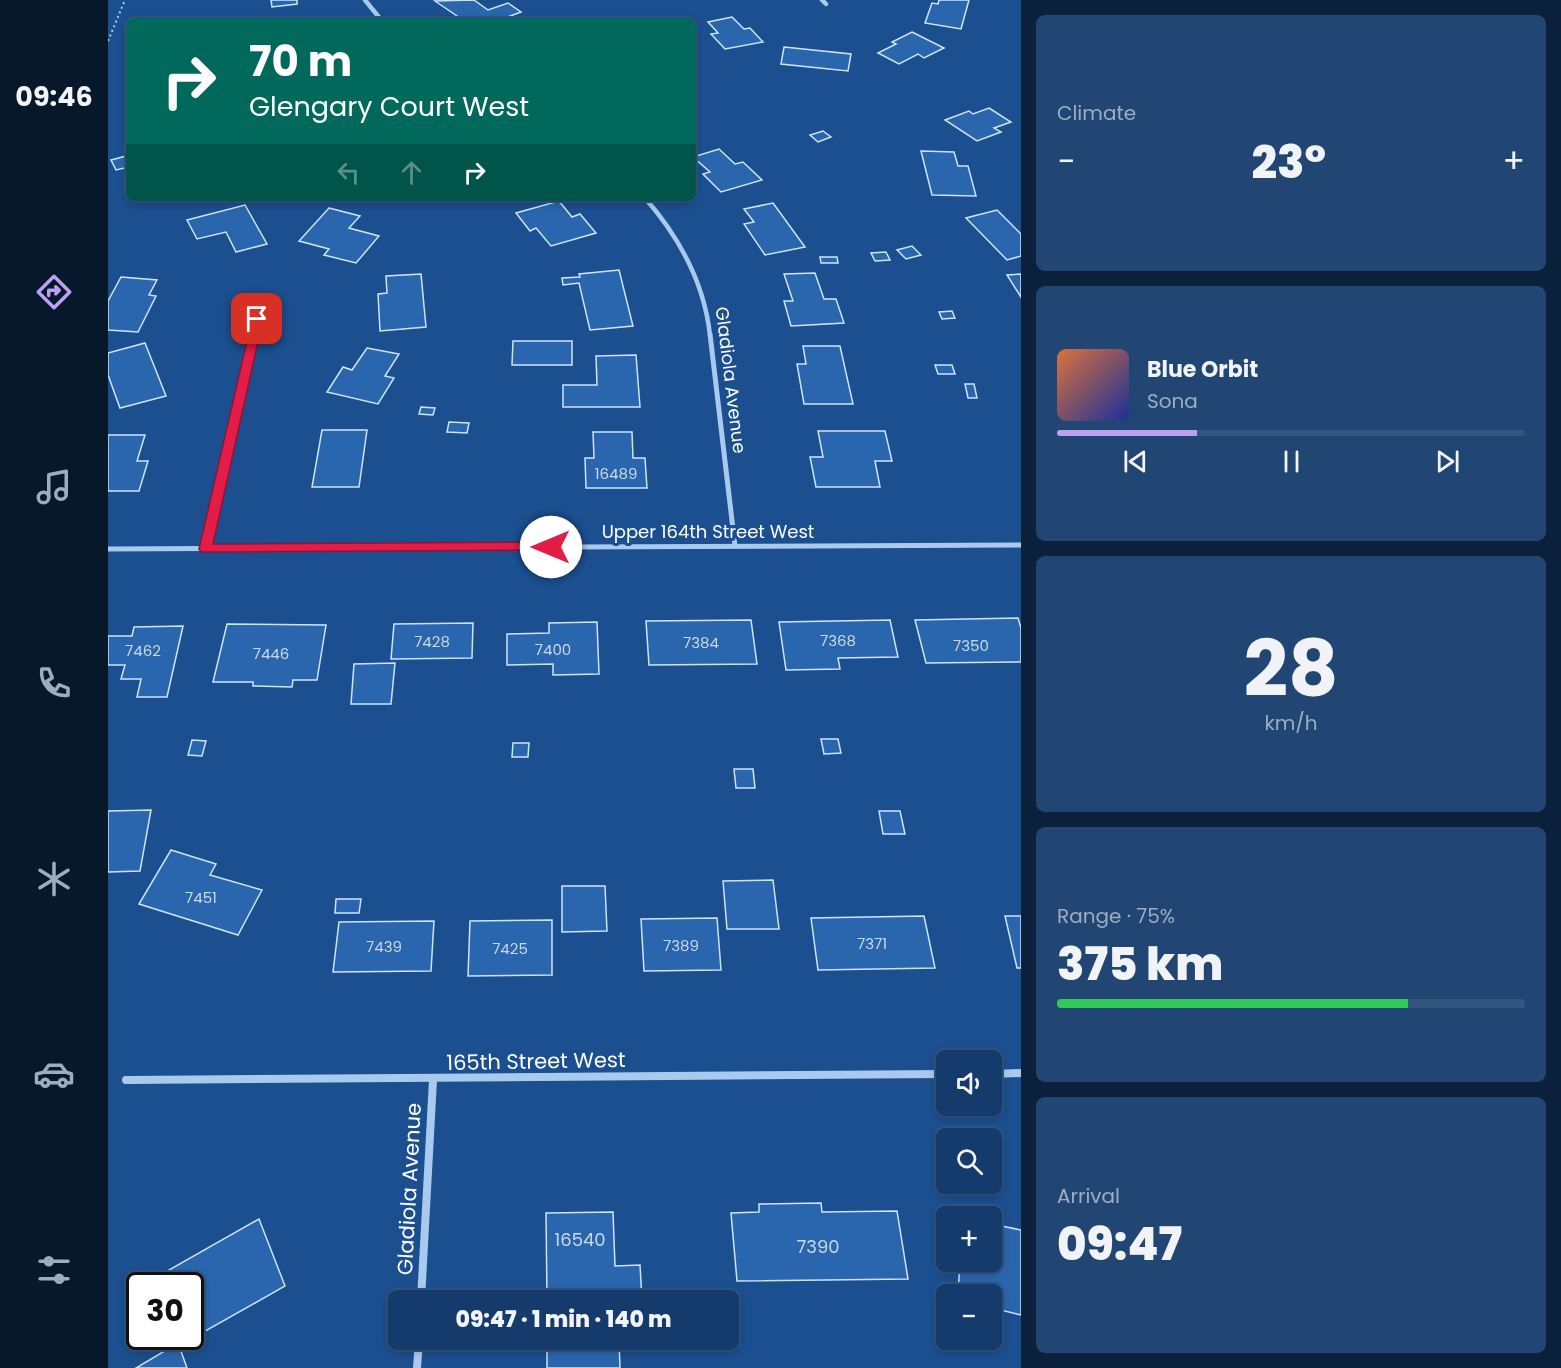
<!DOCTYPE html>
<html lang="en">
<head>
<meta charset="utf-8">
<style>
  :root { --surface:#143b6b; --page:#214673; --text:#f1f3f6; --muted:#9dadc1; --line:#33557e; --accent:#bca0f2 }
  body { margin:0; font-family:Poppins,sans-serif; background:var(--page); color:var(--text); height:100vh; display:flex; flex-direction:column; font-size:22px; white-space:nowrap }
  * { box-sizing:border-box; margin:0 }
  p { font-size:20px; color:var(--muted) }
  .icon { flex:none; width:33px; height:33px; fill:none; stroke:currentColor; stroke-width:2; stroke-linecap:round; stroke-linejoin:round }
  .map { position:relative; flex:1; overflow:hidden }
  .drawer { display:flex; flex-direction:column; gap:15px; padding:15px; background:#0b203b; width:540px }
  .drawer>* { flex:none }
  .banner { position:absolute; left:18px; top:18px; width:570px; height:183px; border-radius:9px; box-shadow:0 3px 9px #0003,0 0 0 2px var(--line); background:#00695c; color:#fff; overflow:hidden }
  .tools { position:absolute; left:828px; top:1050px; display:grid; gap:12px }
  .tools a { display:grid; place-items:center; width:66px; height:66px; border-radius:9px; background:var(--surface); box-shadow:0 3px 9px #0003,0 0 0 2px var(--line); font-size:30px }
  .speed { position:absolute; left:18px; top:1272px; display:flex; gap:12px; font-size:30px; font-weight:700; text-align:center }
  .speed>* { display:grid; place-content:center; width:78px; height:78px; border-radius:50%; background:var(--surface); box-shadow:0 3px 9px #0003,0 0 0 2px var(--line); line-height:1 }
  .speed .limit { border:3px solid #111; border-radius:9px; background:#fff; color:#111 }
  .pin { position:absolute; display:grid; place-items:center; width:51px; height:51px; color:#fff; margin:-26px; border-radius:12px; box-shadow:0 3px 9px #0006 }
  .me { position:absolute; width:66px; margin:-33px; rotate:270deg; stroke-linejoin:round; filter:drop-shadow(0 0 4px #0008) }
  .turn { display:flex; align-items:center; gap:21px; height:126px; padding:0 24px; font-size:27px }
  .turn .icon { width:78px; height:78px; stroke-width:2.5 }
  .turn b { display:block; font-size:42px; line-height:51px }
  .lanes { display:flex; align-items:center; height:57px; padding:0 24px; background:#0003; justify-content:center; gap:30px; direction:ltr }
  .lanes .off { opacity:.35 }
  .big { font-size:45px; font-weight:800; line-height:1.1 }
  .drawer .card { flex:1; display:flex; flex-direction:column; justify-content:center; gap:9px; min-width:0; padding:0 21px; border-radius:9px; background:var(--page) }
  .drawer .dial { align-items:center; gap:0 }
  .dial b { font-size:78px; line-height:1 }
  .song { display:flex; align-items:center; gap:18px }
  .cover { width:72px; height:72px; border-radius:9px; background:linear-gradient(135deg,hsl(20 70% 55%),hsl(230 70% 35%)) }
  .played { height:6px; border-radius:3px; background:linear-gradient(90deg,var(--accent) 30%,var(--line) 30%) }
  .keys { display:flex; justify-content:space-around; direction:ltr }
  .heat { display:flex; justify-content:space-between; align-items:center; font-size:33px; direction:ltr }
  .charge { height:9px; border-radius:4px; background:linear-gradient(90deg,#34c759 75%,var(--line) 0) }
  .trip { position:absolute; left:280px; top:1290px; width:351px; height:60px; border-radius:9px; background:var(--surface); box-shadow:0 3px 9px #0003,0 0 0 2px var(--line); font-weight:800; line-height:60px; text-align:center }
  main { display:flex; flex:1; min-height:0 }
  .dock { display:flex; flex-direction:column; width:108px; justify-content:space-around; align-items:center; background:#08182b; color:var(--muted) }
  .dock .icon { width:42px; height:42px }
  .dock .active { color:var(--accent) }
  .dock b { font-size:27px; color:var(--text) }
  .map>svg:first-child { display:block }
</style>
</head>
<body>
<main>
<nav class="dock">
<b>09:46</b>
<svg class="icon active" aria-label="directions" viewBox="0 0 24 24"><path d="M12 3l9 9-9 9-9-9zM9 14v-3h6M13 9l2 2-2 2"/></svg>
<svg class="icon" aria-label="music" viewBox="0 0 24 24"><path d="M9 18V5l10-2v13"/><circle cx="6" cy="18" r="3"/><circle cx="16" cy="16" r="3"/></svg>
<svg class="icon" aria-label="phone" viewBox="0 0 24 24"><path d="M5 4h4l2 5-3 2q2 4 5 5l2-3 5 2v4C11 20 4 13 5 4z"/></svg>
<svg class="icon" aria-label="climate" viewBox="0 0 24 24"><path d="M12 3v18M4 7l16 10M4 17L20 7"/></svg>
<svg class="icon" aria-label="car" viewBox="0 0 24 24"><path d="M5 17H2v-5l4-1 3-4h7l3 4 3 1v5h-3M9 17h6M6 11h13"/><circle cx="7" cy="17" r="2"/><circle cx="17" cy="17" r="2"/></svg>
<svg class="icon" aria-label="filters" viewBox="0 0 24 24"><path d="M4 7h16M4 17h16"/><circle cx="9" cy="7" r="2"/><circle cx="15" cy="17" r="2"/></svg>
</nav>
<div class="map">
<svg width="913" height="1368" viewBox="0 0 913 1368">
  <rect width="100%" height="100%" fill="#1b4f8f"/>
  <g fill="#2a66ad" stroke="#cfe3fa" stroke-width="1.5">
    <polygon points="163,0 189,0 189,4 164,7"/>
    <polygon points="366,0 380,10 400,3 413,12 389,21 361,21 355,17 352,18 327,1"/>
    <polygon points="831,0 861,0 853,29 817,23 824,3 830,4"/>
    <polygon points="624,17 636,29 642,28 655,42 617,49 603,34 610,33 600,22"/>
    <polygon points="804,32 836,48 816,58 810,54 791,64 770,53 788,44 784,42"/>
    <polygon points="676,47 743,54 740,71 673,64"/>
    <polygon points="881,108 903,122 886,128 893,132 869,141 837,120 861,111 865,114"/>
    <polygon points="715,131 723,137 710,142 702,135"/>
    <polygon points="611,149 627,164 635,162 654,180 613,192 595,174 602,172 585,157"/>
    <polygon points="813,151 846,152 850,166 860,166 868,196 824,195"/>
    <polygon points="18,156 21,167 8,170 3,160"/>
    <polygon points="451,201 464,217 472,214 488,233 443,246 428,228 422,231 408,213"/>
    <polygon points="665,203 697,247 657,255 636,224 646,222 636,209"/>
    <polygon points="137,205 159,244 128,252 118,232 89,239 79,220"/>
    <polygon points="221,208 252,216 241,228 271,236 248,263 216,255 221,249 191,241"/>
    <polygon points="889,210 913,234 913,256 899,260 858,218"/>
    <polygon points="804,246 813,255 798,259 789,250"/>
    <polygon points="778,252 782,260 767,261 763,253"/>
    <polygon points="712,257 729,257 730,263 713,263"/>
    <polygon points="511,270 525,326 482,330 471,283 455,285 454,278 472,277 471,274"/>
    <polygon points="707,273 716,299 728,299 736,323 683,326 676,301 685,301 676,274"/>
    <polygon points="313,274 318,327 272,331 270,294 279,293 278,276"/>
    <polygon points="913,274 913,297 899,275"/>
    <polygon points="13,277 49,280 41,295 48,296 30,332 0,330 0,301"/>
    <polygon points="844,311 847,318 834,319 831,312"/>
    <polygon points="405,341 464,341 464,365 404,365"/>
    <polygon points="37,343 58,396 12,408 0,375 0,353"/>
    <polygon points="695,346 732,346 745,404 696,404 689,364 698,364"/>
    <polygon points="259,348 291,354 277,376 286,378 270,404 219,392 235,367 244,370"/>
    <polygon points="528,355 532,407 455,407 455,385 489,385 488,356"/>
    <polygon points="827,365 844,365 847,374 830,374"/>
    <polygon points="857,384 866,384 869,398 860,398"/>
    <polygon points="313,407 327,408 325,415 311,414"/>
    <polygon points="341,422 361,423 359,433 339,432"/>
    <polygon points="214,430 259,430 251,487 204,487"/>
    <polygon points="710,431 777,431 784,461 767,461 772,487 708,487 702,457 715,457"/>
    <polygon points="485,432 524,432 525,458 537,458 539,488 478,488 477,458 486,458"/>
    <polygon points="0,435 37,435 29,461 40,461 31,491 0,491"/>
    <polygon points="910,618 913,628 913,662 818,663 807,620"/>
    <polygon points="643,620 649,664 541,665 538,621"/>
    <polygon points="782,620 790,657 730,658 732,669 678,670 671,622"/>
    <polygon points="489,622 491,674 445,675 445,664 399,665 399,634 441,633 441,623"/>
    <polygon points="365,623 364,658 283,659 286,624"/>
    <polygon points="119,624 218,625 209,680 185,680 184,687 145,686 145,682 105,682"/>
    <polygon points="75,626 59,697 29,697 33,679 13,679 17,665 0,665 0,636 24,636 26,627"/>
    <polygon points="287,663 283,704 243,704 246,664"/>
    <polygon points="713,739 730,739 733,753 716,754"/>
    <polygon points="84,740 98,741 94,756 80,755"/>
    <polygon points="405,743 421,743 420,757 404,757"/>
    <polygon points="626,769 645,769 647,788 628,788"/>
    <polygon points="43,810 32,871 0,872 0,811"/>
    <polygon points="771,811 792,811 797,834 775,834"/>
    <polygon points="63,850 108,864 102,875 154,890 130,935 31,904"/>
    <polygon points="665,880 671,929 619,929 615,881"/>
    <polygon points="454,886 497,886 499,931 454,932"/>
    <polygon points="228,899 253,899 251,913 227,913"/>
    <polygon points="816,916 827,968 710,970 703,918"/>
    <polygon points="897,916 913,916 913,968 909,968"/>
    <polygon points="609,918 613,970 536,971 533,919"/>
    <polygon points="444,920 444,975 360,976 362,921"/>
    <polygon points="326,921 323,971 225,972 231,922"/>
    <polygon points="713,1203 714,1212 789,1211 800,1279 629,1281 623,1213 651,1212 651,1204"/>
    <polygon points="505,1212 507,1266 532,1265 534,1300 439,1300 438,1213"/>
    <polygon points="151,1219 177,1286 78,1342 76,1336 82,1336 82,1286 58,1286 54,1274"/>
    <polygon points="884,1224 913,1230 913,1315 884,1308 884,1294 850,1294 852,1262 884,1262"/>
    <polygon points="439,1340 511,1340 512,1368 439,1368"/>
    <polygon points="70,1343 79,1368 28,1368"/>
  </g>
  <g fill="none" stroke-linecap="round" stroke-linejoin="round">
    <polyline stroke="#a9c9ee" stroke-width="2" stroke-dasharray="2 3" stroke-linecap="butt" points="0,41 17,0"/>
    <g stroke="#a9c9ee" stroke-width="4.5">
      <polyline points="257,0 274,21"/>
      <polyline points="714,0 718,4"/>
      <path d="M537,198C572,238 596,282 602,335"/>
      <polyline points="145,335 149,319"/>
    </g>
    <g stroke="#a9c9ee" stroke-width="5">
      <polyline points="602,334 627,546"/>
      <polyline points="0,549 913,545"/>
      <polyline points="97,549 146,334"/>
    </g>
    <g stroke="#a9c9ee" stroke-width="8">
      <polyline points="884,1074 913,1073"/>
      <polyline points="18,1080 838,1074"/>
      <polyline points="313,1300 325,1080"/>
      <polyline points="309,1368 311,1340"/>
    </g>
  </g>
  <polygon fill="#e11d48" stroke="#92132f" stroke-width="1.5" points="149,315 155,319 105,544 443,542 447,543 449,547 447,550 93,552 91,549 144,319"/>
  <g text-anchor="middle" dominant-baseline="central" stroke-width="6" stroke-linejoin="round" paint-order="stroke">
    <g font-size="15" fill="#cad9ea">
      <text x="508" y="473">16489</text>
      <text x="730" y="640">7368</text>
      <text x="324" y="641">7428</text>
      <text x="593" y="642">7384</text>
      <text x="863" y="645">7350</text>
      <text x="445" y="649">7400</text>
      <text x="35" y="650">7462</text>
      <text x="163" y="653">7446</text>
      <text x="93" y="897">7451</text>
      <text x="764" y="943">7371</text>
      <text x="573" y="945">7389</text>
      <text x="276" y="946">7439</text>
      <text x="402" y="948">7425</text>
    </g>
    <g font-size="18" fill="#fff" stroke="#1b4f8f">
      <text transform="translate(623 380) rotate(83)">Gladiola Avenue</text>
      <text x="600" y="531">Upper 164th Street West</text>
    </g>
    <g font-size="18" fill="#cad9ea">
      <text x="472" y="1239">16540</text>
      <text x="710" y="1246">7390</text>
    </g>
    <g font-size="21" fill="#fff" stroke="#1b4f8f">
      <text transform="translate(428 1061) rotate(-1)">165th Street West</text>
      <text transform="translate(301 1189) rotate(-87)">Gladiola Avenue</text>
    </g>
  </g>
</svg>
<div class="tools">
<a><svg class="icon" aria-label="sound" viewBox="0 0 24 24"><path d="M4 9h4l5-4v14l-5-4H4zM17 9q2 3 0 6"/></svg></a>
<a><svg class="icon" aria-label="search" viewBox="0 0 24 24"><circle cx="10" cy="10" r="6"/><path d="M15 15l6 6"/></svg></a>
<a>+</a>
<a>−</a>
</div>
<div class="speed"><div class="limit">30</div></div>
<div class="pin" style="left:149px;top:319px;background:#d93025"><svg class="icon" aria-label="arrive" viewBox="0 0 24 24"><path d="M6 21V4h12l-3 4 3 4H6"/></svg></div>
<svg class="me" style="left:443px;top:547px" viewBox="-20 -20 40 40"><circle r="19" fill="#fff"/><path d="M0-13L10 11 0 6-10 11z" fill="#e11d48"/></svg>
<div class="trip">09:47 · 1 min · 140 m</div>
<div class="banner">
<div class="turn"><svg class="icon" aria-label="right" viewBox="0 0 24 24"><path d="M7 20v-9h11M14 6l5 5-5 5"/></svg><div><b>70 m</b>Glengary Court West</div></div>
<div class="lanes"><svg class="icon off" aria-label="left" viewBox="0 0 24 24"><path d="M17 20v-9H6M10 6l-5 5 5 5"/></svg><svg class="icon off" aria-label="ahead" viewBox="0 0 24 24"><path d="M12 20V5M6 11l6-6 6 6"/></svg><svg class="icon" aria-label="right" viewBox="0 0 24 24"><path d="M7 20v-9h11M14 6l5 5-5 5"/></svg></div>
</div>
</div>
<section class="drawer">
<div class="card"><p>Climate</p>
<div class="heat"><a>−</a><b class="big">23°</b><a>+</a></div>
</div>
<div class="card">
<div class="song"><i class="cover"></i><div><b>Blue Orbit</b><p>Sona</p></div></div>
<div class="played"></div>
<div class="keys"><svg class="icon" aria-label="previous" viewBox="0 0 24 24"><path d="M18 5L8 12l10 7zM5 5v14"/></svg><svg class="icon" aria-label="pause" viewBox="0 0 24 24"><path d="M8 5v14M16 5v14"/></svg><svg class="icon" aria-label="next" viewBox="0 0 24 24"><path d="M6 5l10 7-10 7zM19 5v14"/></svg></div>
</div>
<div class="card dial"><b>28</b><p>km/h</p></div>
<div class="card"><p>Range · 75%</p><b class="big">375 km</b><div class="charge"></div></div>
<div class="card"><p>Arrival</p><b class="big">09:47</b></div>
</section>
</main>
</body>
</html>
